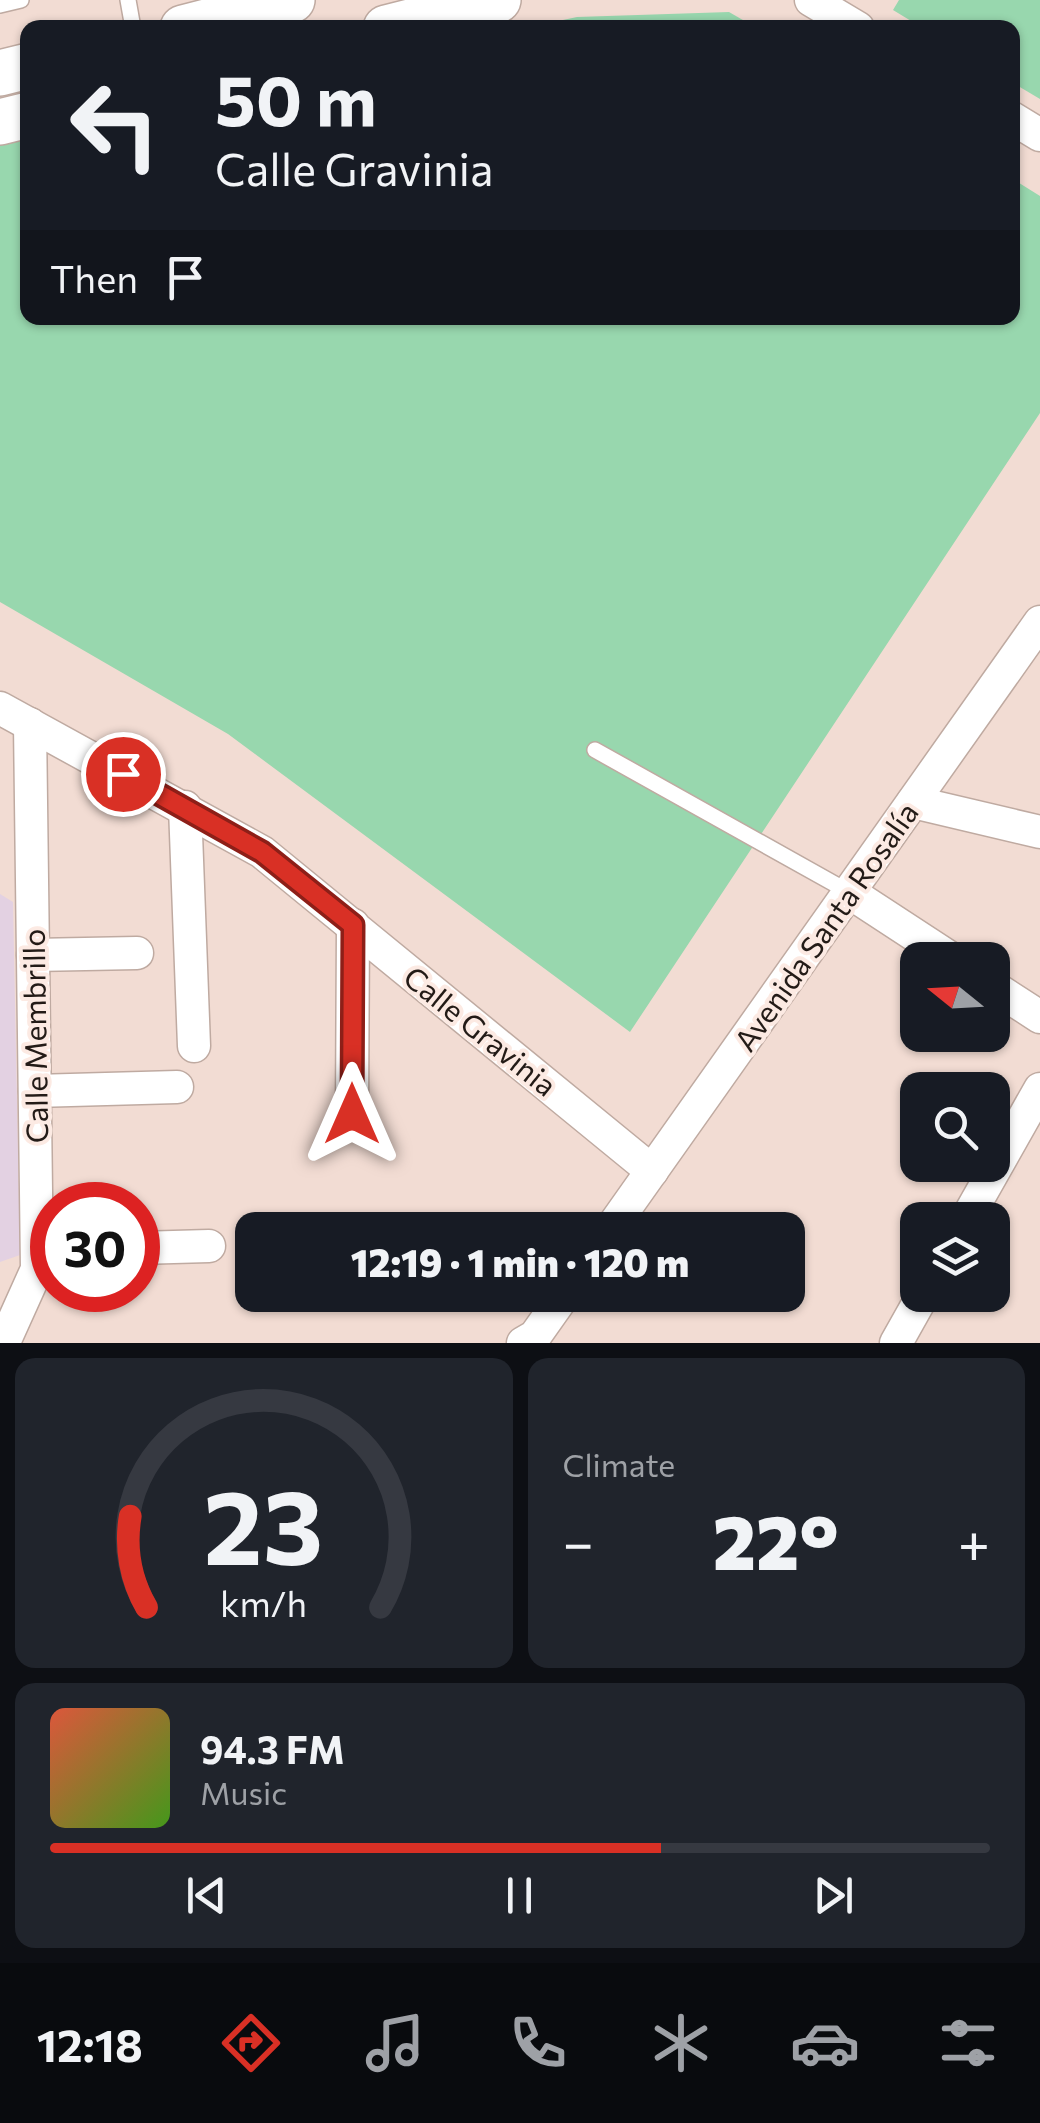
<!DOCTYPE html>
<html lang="en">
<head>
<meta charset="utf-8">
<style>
  :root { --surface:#171b24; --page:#20242c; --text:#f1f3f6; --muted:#9ea1a6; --line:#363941; --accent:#d93025 }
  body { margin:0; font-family:Commissioner,sans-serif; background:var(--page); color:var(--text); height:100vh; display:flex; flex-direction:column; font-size:38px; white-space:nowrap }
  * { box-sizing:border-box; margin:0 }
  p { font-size:32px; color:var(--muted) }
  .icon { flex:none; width:55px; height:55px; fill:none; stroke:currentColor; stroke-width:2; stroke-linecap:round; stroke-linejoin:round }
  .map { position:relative; height:1343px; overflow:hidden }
  .drawer { display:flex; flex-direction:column; gap:15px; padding:15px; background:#0d0f14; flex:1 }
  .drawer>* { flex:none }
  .banner { position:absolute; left:20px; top:20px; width:1000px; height:305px; border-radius:20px; box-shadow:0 2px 8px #0004; background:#171b24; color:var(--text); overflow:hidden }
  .needle { width:65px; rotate:288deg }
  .tools { position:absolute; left:900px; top:942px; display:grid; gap:20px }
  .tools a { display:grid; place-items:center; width:110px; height:110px; border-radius:20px; background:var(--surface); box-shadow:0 2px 8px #0004; font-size:50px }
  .speed { position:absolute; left:30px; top:1182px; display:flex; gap:20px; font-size:50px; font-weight:700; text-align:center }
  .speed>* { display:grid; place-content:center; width:130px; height:130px; border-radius:50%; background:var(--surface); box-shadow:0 2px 8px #0004; line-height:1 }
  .speed .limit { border:15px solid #d22; background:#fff; color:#111 }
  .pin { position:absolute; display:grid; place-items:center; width:85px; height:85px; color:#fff; margin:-42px; border:5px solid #fff; border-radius:50%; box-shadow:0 2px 10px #0007 }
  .me { position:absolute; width:110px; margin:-55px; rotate:0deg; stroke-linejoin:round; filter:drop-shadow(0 0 8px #0008) }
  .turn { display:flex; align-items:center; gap:35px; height:210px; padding:0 30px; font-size:45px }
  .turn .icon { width:130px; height:130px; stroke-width:2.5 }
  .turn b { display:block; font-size:70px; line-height:85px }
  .then { display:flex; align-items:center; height:95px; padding:0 30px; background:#0003; gap:20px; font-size:38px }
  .big { font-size:75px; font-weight:800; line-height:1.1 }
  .drawer .tile { flex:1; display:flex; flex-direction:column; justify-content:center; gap:15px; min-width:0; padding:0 35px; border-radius:20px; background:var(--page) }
  .drawer .dial { align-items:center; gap:0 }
  .dial svg { height:260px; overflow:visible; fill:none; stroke:var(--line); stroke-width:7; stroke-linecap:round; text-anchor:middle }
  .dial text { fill:var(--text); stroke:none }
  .song { display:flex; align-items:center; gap:30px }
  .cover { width:120px; height:120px; border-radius:15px; background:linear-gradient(135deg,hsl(10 70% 55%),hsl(100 70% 35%)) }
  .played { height:10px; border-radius:5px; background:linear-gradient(90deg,var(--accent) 65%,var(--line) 65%) }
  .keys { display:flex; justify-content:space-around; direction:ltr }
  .heat { display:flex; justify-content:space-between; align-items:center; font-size:55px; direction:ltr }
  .drawer .tiles { flex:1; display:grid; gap:15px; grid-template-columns:1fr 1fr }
  .tile:last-child { grid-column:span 2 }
  .trip { position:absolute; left:235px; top:1212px; width:570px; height:100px; border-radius:20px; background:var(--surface); box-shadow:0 2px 8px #0004; font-weight:800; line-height:100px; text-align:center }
  .tab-bar { display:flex; height:160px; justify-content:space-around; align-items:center; background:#090b0e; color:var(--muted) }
  .tab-bar .icon { width:70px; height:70px }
  .tab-bar .current { color:var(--accent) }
  .tab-bar b { font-size:45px; color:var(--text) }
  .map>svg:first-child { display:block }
</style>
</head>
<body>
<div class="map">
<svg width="1040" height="1343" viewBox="0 0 1040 1343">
  <rect width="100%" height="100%" fill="#f2dcd3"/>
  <polygon fill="#e3d1e2" points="0,894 13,902 20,1255 0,1262"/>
  <g fill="#98d7ae">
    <polygon points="899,0 1040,0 1040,99 1013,83 1012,28 921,27 893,10"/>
    <polygon points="729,12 755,27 530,27 577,17"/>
    <polygon points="27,138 28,318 1012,318 1013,179 1040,196 1040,413 630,1032 228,734 0,602 0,144"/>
  </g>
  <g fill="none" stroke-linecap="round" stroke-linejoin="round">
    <g stroke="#bfaaa1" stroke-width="18">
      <g id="lane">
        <polyline points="128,0 133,28"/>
        <polyline points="0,5 21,0"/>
        <polyline points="595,750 849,892"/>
      </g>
    </g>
    <g stroke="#bfaaa1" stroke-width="35">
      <g id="street">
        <polyline points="811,0 858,28"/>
        <polyline points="1012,118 1040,135"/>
        <polyline points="0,708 262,852 652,1171"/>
        <polyline points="913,802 1040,832"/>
        <polyline points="185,807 194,1046"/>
        <polyline points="849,892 953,960"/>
        <polyline points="33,955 137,953"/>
        <polyline points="992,986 1040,1017"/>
        <polyline points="35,1091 177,1087"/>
        <polyline points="352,1115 353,925"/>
        <polyline points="966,1220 1040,1089"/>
        <polyline points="610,1230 1040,622"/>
        <polyline points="138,1248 209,1246"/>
        <polyline points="5,1340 37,1269 30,724"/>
        <polyline points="523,1343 535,1336 564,1295"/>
        <polyline points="896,1343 923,1295"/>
      </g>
    </g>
    <g stroke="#bfaaa1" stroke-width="48">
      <g id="secondary">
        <polyline points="183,28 292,0"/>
        <polyline points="386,28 498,0"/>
        <polyline points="0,73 28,66"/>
        <polyline points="0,122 28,115"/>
      </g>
    </g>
    <use href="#lane" stroke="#fff" stroke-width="15"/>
    <use href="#street" stroke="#fff" stroke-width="32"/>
    <use href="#secondary" stroke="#fff" stroke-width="45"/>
  </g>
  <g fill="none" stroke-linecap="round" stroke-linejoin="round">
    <g stroke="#8d1f18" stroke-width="25">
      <polyline id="route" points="123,774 262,852 353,925 352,1114"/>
    </g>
    <use href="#route" stroke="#d93025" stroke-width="18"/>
  </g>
  <g text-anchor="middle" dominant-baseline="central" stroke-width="8" stroke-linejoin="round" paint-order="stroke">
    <g font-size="30" fill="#231b17" stroke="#fceae3">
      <text transform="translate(825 926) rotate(-55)">Avenida Santa Rosalía</text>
      <text transform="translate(481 1030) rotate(39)">Calle Gravinia</text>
      <text transform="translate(34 1036) rotate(-91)">Calle Membrillo</text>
    </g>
  </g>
</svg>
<div class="tools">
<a><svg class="needle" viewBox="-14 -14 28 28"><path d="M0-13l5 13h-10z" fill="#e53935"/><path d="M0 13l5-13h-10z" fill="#9ea1a6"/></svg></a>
<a><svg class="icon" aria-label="search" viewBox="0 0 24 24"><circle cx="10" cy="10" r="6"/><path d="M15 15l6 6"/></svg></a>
<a><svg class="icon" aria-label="layers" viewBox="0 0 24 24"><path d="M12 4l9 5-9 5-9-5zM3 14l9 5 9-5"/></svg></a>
</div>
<div class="speed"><div class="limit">30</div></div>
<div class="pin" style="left:123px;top:774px;background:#d93025"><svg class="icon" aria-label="arrive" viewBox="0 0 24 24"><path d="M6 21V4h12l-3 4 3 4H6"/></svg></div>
<svg class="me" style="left:352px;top:1114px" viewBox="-20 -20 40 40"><path d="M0-17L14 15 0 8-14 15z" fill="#d93025" stroke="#fff" stroke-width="4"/></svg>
<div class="trip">12:19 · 1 min · 120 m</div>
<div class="banner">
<div class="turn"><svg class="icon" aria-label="left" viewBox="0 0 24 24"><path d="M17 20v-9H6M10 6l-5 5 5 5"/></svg><div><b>50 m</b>Calle Gravinia</div></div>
<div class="then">Then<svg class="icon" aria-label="arrive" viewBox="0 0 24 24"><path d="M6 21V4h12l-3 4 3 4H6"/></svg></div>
</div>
</div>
<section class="drawer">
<div class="tiles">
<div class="tile dial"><svg viewBox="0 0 100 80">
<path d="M14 69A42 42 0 1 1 86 69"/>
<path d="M14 69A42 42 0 0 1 9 41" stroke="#d93025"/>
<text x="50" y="56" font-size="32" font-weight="700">23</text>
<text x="50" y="72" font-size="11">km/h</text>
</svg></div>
<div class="tile"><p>Climate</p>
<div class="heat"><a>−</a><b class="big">22°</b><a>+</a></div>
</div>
<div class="tile">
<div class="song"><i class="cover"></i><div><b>94.3 FM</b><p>Music</p></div></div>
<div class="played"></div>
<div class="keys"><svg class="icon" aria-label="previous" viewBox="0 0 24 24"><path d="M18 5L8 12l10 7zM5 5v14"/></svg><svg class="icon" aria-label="pause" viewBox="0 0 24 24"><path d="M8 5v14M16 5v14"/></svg><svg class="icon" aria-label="next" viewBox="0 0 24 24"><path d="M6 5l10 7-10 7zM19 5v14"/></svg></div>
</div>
</div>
</section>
<nav class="tab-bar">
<b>12:18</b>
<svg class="icon current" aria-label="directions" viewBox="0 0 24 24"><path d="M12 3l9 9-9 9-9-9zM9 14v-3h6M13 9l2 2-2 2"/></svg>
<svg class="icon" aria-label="music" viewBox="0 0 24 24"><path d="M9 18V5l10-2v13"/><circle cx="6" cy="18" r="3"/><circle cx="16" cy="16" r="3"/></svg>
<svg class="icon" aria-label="phone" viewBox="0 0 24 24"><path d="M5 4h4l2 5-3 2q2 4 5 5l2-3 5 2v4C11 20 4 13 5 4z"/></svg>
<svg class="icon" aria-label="climate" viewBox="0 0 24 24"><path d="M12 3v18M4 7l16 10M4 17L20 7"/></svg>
<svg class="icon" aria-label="car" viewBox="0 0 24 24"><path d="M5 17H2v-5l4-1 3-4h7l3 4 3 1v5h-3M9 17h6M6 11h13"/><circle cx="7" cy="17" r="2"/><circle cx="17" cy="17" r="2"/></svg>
<svg class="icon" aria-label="filters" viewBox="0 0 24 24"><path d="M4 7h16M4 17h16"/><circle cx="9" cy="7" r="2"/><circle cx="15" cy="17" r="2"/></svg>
</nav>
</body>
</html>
